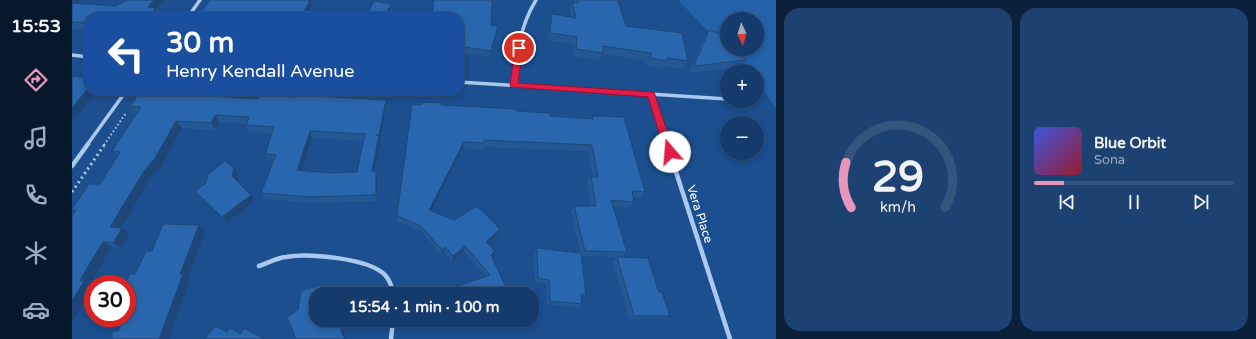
<!DOCTYPE html>
<html lang="en">
<head>
<meta charset="utf-8">
<style>
  :root { --surface:#143b6b; --page:#1d4271; --text:#f1f3f6; --muted:#9dadc1; --line:#33557e; --accent:#e797bd }
  body { margin:0; font-family:"Varela Round",sans-serif; background:var(--page); color:var(--text); height:100vh; display:flex; flex-direction:column; font-size:15px; white-space:nowrap }
  * { box-sizing:border-box; margin:0 }
  p { font-size:13px; color:var(--muted) }
  .icon { flex:none; width:22px; height:22px; fill:none; stroke:currentColor; stroke-width:2; stroke-linecap:round; stroke-linejoin:round }
  .map { position:relative; flex:1; overflow:hidden }
  .details { display:flex; flex-direction:column; gap:8px; padding:8px; background:#0b203b; width:480px }
  .details>* { flex:none }
  .hud { position:absolute; left:12px; top:12px; width:380px; height:84px; border-radius:16px; box-shadow:0 2px 6px #0003,0 0 0 1px var(--line); background:#1a4fa0; color:#fff; overflow:hidden }
  .needle { width:26px; rotate:176deg }
  .controls { position:absolute; left:648px; top:12px; display:grid; gap:8px }
  .controls a { display:grid; place-items:center; width:44px; height:44px; border-radius:50%; background:var(--surface); box-shadow:0 2px 6px #0003,0 0 0 1px var(--line); font-size:20px }
  .speed { position:absolute; left:12px; top:275px; display:flex; gap:8px; font-size:20px; font-weight:700; text-align:center }
  .speed>* { display:grid; place-content:center; width:52px; height:52px; border-radius:50%; background:var(--surface); box-shadow:0 2px 6px #0003,0 0 0 1px var(--line); line-height:1 }
  .speed .limit { border:6px solid #d22; background:#fff; color:#111 }
  .pin { position:absolute; display:grid; place-items:center; width:34px; height:34px; color:#fff; margin:-17px; border:2px solid #fff; border-radius:50%; box-shadow:0 1px 4px #0007 }
  .me { position:absolute; width:44px; margin:-22px; rotate:342deg; stroke-linejoin:round; filter:drop-shadow(0 0 3px #0008) }
  .turn { display:flex; align-items:center; gap:14px; height:84px; padding:0 16px; font-size:18px }
  .turn .icon { width:52px; height:52px; stroke-width:2.5 }
  .turn b { display:block; font-size:28px; line-height:34px }
  .details .tile { flex:1; display:flex; flex-direction:column; justify-content:center; gap:6px; min-width:0; padding:0 14px; border-radius:16px; background:var(--page) }
  .details .dial { align-items:center; gap:0 }
  .dial svg { height:104px; overflow:visible; fill:none; stroke:var(--line); stroke-width:7; stroke-linecap:round; text-anchor:middle }
  .dial text { fill:var(--text); stroke:none }
  .song { display:flex; align-items:center; gap:12px }
  .cover { width:48px; height:48px; border-radius:6px; background:linear-gradient(135deg,hsl(230 70% 55%),hsl(350 70% 35%)) }
  .played { height:4px; border-radius:2px; background:linear-gradient(90deg,var(--accent) 15%,var(--line) 15%) }
  .keys { display:flex; justify-content:space-around; direction:ltr }
  .details .tiles { flex:1; display:grid; gap:8px; grid-template-columns:repeat(2,1fr) }
  .trip { position:absolute; left:237px; top:287px; width:230px; height:40px; border-radius:16px; background:var(--surface); box-shadow:0 2px 6px #0003,0 0 0 1px var(--line); font-weight:700; line-height:40px; text-align:center }
  main { display:flex; flex:1; min-height:0 }
  .tab-bar { display:flex; flex-direction:column; width:72px; justify-content:space-around; align-items:center; background:#08182b; color:var(--muted) }
  .tab-bar .icon { width:28px; height:28px }
  .tab-bar .current { color:var(--accent) }
  .tab-bar b { font-size:18px; color:var(--text) }
  .map>svg:first-child { display:block }
</style>
</head>
<body>
<main>
<nav class="tab-bar">
<b>15:53</b>
<svg class="icon current" aria-label="directions" viewBox="0 0 24 24"><path d="M12 3l9 9-9 9-9-9zM9 14v-3h6M13 9l2 2-2 2"/></svg>
<svg class="icon" aria-label="music" viewBox="0 0 24 24"><path d="M9 18V5l10-2v13"/><circle cx="6" cy="18" r="3"/><circle cx="16" cy="16" r="3"/></svg>
<svg class="icon" aria-label="phone" viewBox="0 0 24 24"><path d="M5 4h4l2 5-3 2q2 4 5 5l2-3 5 2v4C11 20 4 13 5 4z"/></svg>
<svg class="icon" aria-label="climate" viewBox="0 0 24 24"><path d="M12 3v18M4 7l16 10M4 17L20 7"/></svg>
<svg class="icon" aria-label="car" viewBox="0 0 24 24"><path d="M5 17H2v-5l4-1 3-4h7l3 4 3 1v5h-3M9 17h6M6 11h13"/><circle cx="7" cy="17" r="2"/><circle cx="17" cy="17" r="2"/></svg>
</nav>
<div class="map">
<svg width="704" height="339" viewBox="0 0 704 339">
  <rect width="100%" height="100%" fill="#1b4f8f"/>
  <path fill="#2461a8" fill-rule="evenodd" d="M606,0H704V108L685,82V71H674ZM655,19H685V49H655Z"/>
  <g fill="none" stroke-linecap="round" stroke-linejoin="round">
    <polyline stroke="#a9c9ee" stroke-width="2" stroke-dasharray="1.5 2.5" stroke-linecap="butt" points="32,145 54,113"/>
    <polyline stroke="#a9c9ee" stroke-width="3" stroke-dasharray="2 3.5" stroke-linecap="butt" points="0,192 33,144"/>
    <g stroke="#a9c9ee" stroke-width="3.5">
      <polyline points="116,17 128,0"/>
      <polyline points="0,55 17,57"/>
      <polyline points="387,82 655,99"/>
      <path d="M442,85C444,55 448,26 464,0"/>
      <polyline points="579,94 595,145"/>
      <polyline points="15,145 54,91"/>
    </g>
    <g stroke="#a9c9ee" stroke-width="4.5">
      <polyline points="595,144 658,339"/>
      <polyline points="0,166 16,144"/>
      <path d="M187,266C196,263 204,258 214,257C235,253 297,258 313,275C318,280 320,287 322,294"/>
      <polyline points="319,339 321,320"/>
    </g>
  </g>
  <g fill="#245895" fill-rule="evenodd">
    <polygon points="0,0 6,4 44,6 55,0 92,0 84,9 87,14 86,17 17,17 17,30 0,29"/>
    <polygon points="503,0 546,0 554,26 616,61 610,69 592,66 591,68 575,66 574,61 531,54 528,60 502,56 502,44 476,40 478,22 480,14 499,17 498,10 500,2 502,2"/>
    <polygon points="387,17 426,26 418,57 387,53"/>
    <polygon points="637,30 674,60 669,67 617,73 632,37"/>
    <path d="M129,93L142,96L314,107L303,171L305,178V201L241,203L193,199L189,193L201,161H196L193,154L200,133L178,132L174,125L175,124L147,122L143,130L110,128L89,167L79,177L49,228L58,233L49,248L40,247L18,284L21,286L0,323V216L3,212L0,210L28,184L45,156L40,151L65,113L58,106ZM240,138L292,141L285,172L258,173L230,171Z"/>
    <polygon points="350,105 369,105 444,111 478,116 519,118 520,116 573,192 568,198 561,198 562,202 557,207 541,206 555,252 549,257 509,256 514,295 509,298 510,304 506,308 475,304 474,284 463,282 462,253 465,248 508,253 499,211 502,206 519,206 515,183 519,177 521,177 516,151 411,147 410,150 391,148 359,211 382,220 428,229 426,234 416,244 423,251 422,256 420,257 437,294 373,294 374,290 414,276 392,251 380,261 372,252 369,254 349,231 325,221 325,216"/>
    <polygon points="134,231 116,277 118,279 97,339 40,339 46,331 51,321 44,319 55,318 63,274 80,251"/>
    <polygon points="545,257 587,292 598,316 591,319 557,319 541,262"/>
  </g>
  <g fill="#1d4779">
    <polygon points="0,0 9,0 0,9"/>
    <polygon points="82,0 92,0 84,9 87,14 87,16 86,17 77,17 76,7"/>
    <polygon points="238,0 242,0 234,17 231,14"/>
    <polygon points="319,4 319,10 316,17 312,17"/>
    <polygon points="17,87 17,91 25,91 2,120 0,119 0,108"/>
    <polygon points="123,91 128,91 130,94 123,92"/>
    <polygon points="314,100 314,107 308,142 307,135"/>
    <polygon points="143,115 147,122 143,130 139,123"/>
    <polygon points="104,121 110,128 89,167 79,177 47,232 38,227 72,171"/>
    <polygon points="238,131 240,138 228,177 225,170"/>
    <polygon points="307,135 308,142 302,178 300,171"/>
    <polygon points="392,142 391,148 357,215 357,210"/>
    <polygon points="162,168 166,174 165,182 160,176"/>
    <polygon points="304,171 305,178 305,201 304,195"/>
    <polygon points="179,195 183,200 155,223 150,217"/>
    <polygon points="127,225 134,231 116,277 118,279 97,339 87,339 108,274"/>
    <polygon points="50,228 58,233 49,248 41,243"/>
    <polygon points="428,229 426,234 413,247 414,242"/>
    <polygon points="31,242 40,247 18,284 21,285 21,286 0,323 0,301 8,280"/>
    <polygon points="393,246 392,251 380,261 381,256"/>
    <polygon points="373,247 372,252 369,254 370,250"/>
    <polygon points="423,251 422,256 417,260 419,255"/>
    <polygon points="265,320 266,320 273,334 272,335 274,339 273,339 269,331"/>
    <polygon points="391,320 399,320 390,323"/>
  </g>
  <g fill="#2a66ad" stroke="#1d4779" fill-rule="evenodd">
    <polygon points="55,0 82,0 76,7 83,8 83,9 77,17 17,17 17,23 0,22 0,3 44,6"/>
    <polygon points="138,0 238,0 231,14 275,16 276,15 287,17 126,17"/>
    <polygon points="362,0 420,0 419,25 426,26 419,51 387,46 387,17 360,17"/>
    <polygon points="506,0 546,0 554,26 610,33 616,61 595,58 595,61 579,58 579,53 531,46 531,53 504,49 505,37 478,33 480,14 504,18 500,2 506,3"/>
    <polygon points="302,1 319,4 312,17 293,17"/>
    <polygon points="637,30 646,33 655,41 655,49 663,49 674,60 622,66"/>
    <polygon points="0,76 17,78 17,87 0,108"/>
    <path d="M69,91H123V92L140,93L139,96L186,99L187,95L224,97L225,95L314,100L307,135H304H307L300,171H304V195L239,197L189,193L204,155L193,154L202,127L174,125L177,117L143,115L139,123L104,121L82,160L72,171L38,227L50,228L41,243L31,242L8,280L12,281L0,301V216L4,210H0V209L17,184H28L48,152L40,151L69,107L58,106ZM238,131L293,134L285,172L258,173L225,170Z"/>
    <polygon points="350,102 370,103 369,105 444,109 444,111 477,113 478,116 521,119 520,116 552,117 573,192 560,191 562,202 539,200 555,252 513,251 502,206 524,206 519,177 526,177 520,145 412,140 412,143 392,142 357,210 382,220 405,206 428,229 414,242 423,251 419,255 437,294 375,294 374,290 418,275 393,246 381,256 373,247 370,250 349,226 325,216 340,104 350,105"/>
    <polygon points="153,161 162,168 160,176 179,195 150,217 123,191 134,183 136,174"/>
    <polygon points="91,224 127,225 108,274 111,274 87,339 40,339 40,331 46,331 52,319 44,319 45,318 55,318 55,284 53,284 58,274 63,274 74,251 80,251"/>
    <polygon points="465,248 509,253 514,295 509,294 510,304 478,301 477,280 466,278"/>
    <polygon points="545,257 576,258 587,292 590,292 598,316 562,316"/>
    <polygon points="248,285 252,294 244,294 244,320 265,320 270,330 269,331 273,339 224,339 215,317 226,310 229,291"/>
    <polygon points="143,326 155,332 158,328 168,334 172,328 193,339 133,339"/>
  </g>
  <polygon fill="#e11d48" stroke="#92132f" points="447,45 451,48 446,83 582,92 602,152 601,155 598,156 593,152 576,97 439,87 438,85 443,48"/>
  <g text-anchor="middle" dominant-baseline="central" stroke-width="4" stroke-linejoin="round" paint-order="stroke">
    <g font-size="12" fill="#fff" stroke="#1b4f8f">
      <text transform="translate(628 214) rotate(72)">Vera Place</text>
    </g>
  </g>
</svg>
<div class="controls">
<a><svg class="needle" viewBox="-14 -14 28 28"><path d="M0-13l5 13h-10z" fill="#e53935"/><path d="M0 13l5-13h-10z" fill="#9dadc1"/></svg></a>
<a>+</a>
<a>−</a>
</div>
<div class="speed"><div class="limit">30</div></div>
<div class="pin" style="left:447px;top:48px;background:#d93025"><svg class="icon" aria-label="arrive" viewBox="0 0 24 24"><path d="M6 21V4h12l-3 4 3 4H6"/></svg></div>
<svg class="me" style="left:598px;top:152px" viewBox="-20 -20 40 40"><circle r="19" fill="#fff"/><path d="M0-13L10 11 0 6-10 11z" fill="#e11d48"/></svg>
<div class="trip">15:54 · 1 min · 100 m</div>
<div class="hud">
<div class="turn"><svg class="icon" aria-label="left" viewBox="0 0 24 24"><path d="M17 20v-9H6M10 6l-5 5 5 5"/></svg><div><b>30 m</b>Henry Kendall Avenue</div></div>
</div>
</div>
<section class="details">
<div class="tiles">
<div class="tile dial"><svg viewBox="0 0 100 80">
<path d="M14 69A42 42 0 1 1 86 69"/>
<path d="M14 69A42 42 0 0 1 10 34" stroke="#e797bd"/>
<text x="50" y="56" font-size="32" font-weight="700">29</text>
<text x="50" y="72" font-size="11">km/h</text>
</svg></div>
<div class="tile">
<div class="song"><i class="cover"></i><div><b>Blue Orbit</b><p>Sona</p></div></div>
<div class="played"></div>
<div class="keys"><svg class="icon" aria-label="previous" viewBox="0 0 24 24"><path d="M18 5L8 12l10 7zM5 5v14"/></svg><svg class="icon" aria-label="pause" viewBox="0 0 24 24"><path d="M8 5v14M16 5v14"/></svg><svg class="icon" aria-label="next" viewBox="0 0 24 24"><path d="M6 5l10 7-10 7zM19 5v14"/></svg></div>
</div>
</div>
</section>
</main>
</body>
</html>
